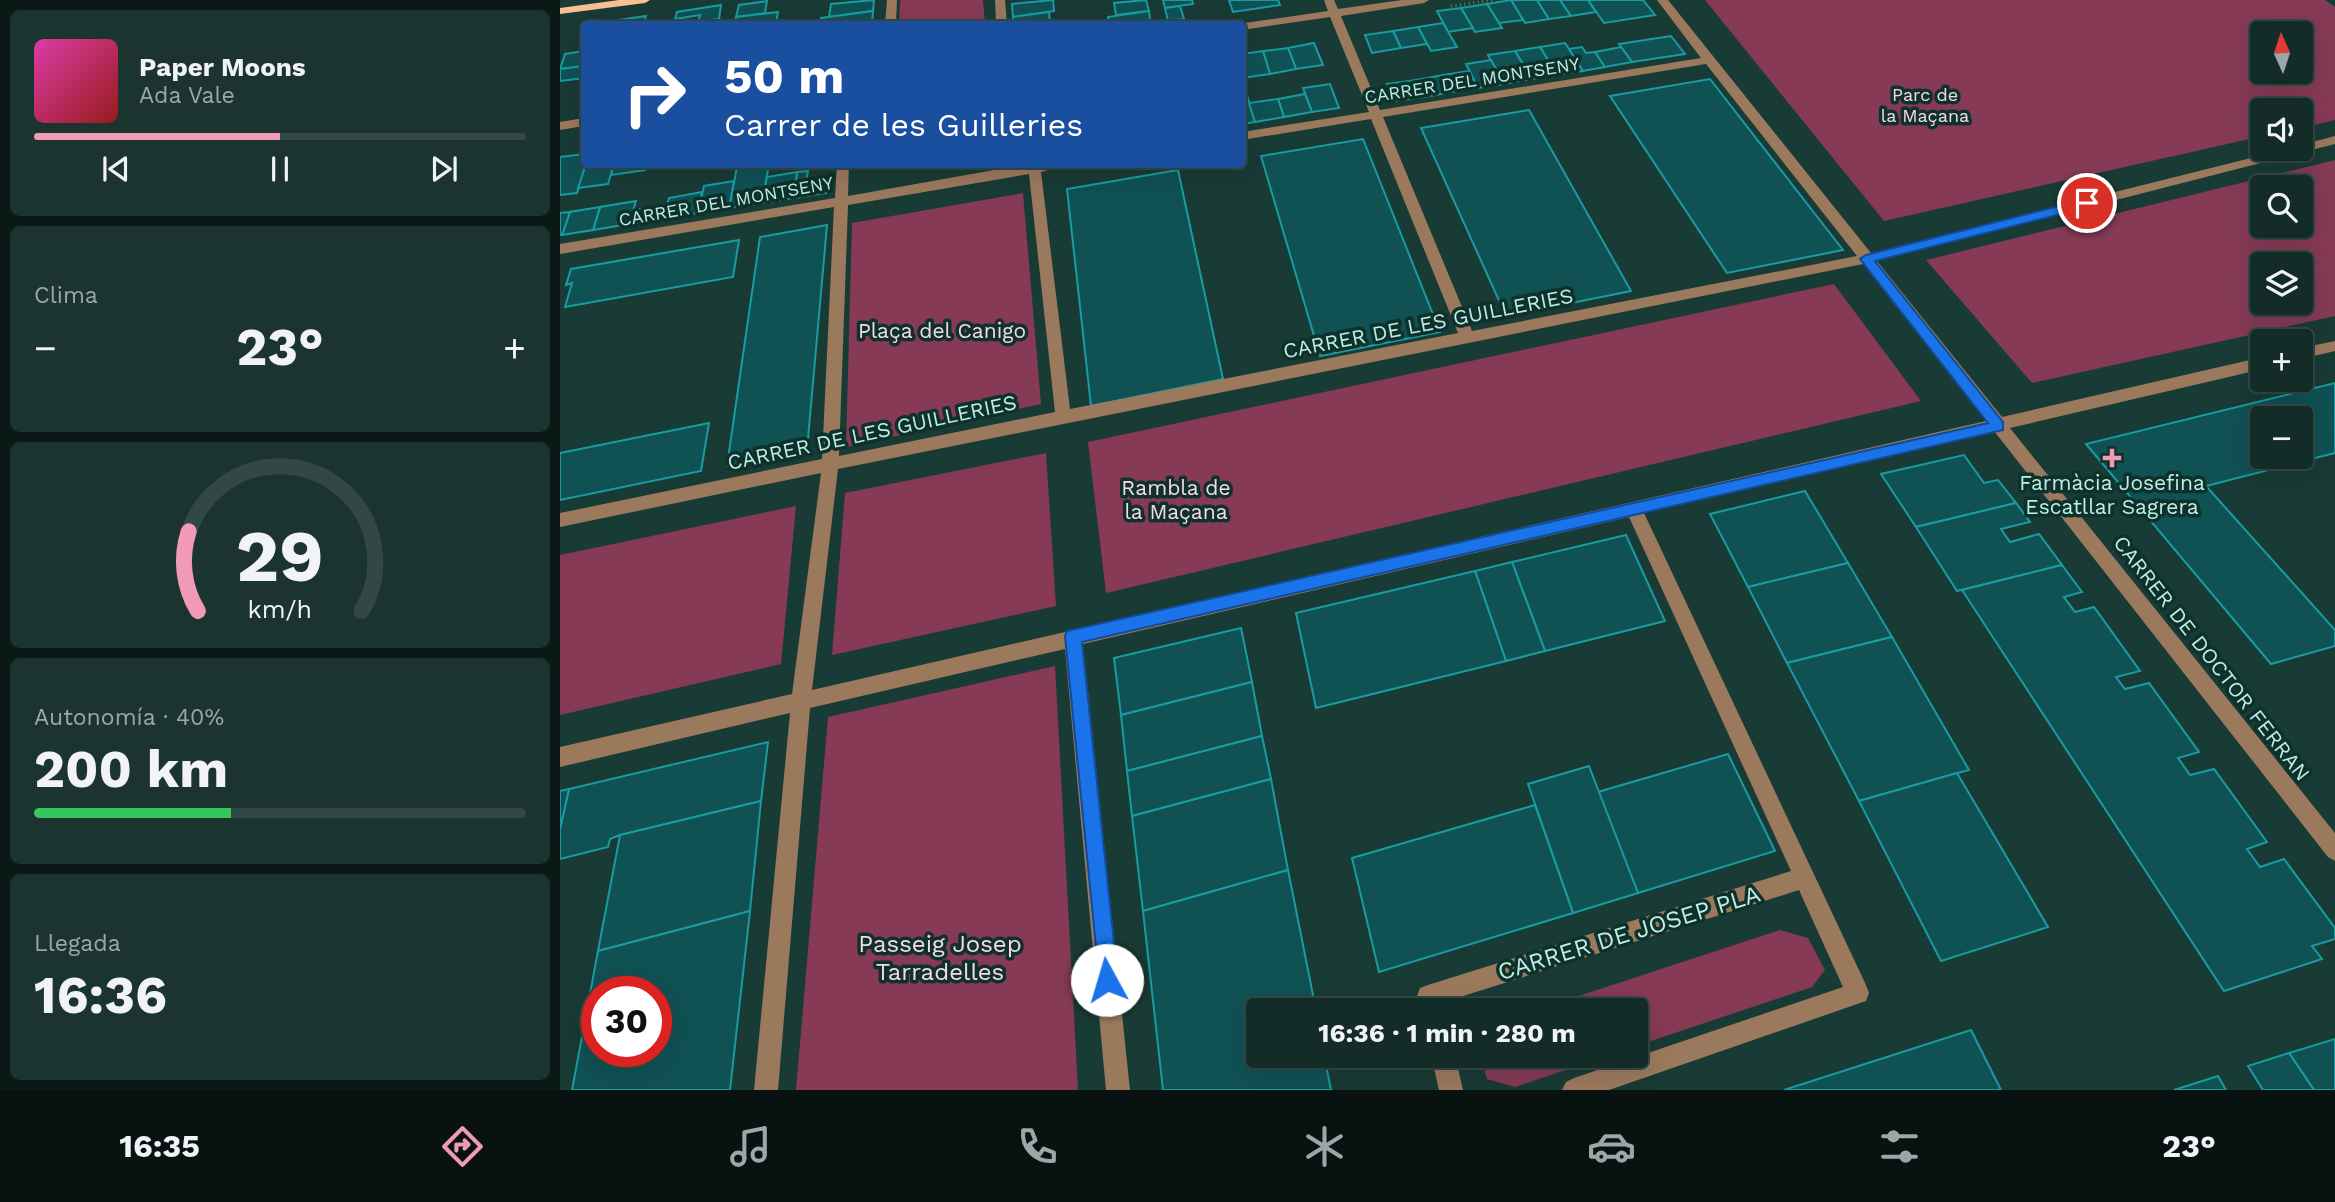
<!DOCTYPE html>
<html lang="es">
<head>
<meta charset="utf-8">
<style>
  :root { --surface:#132c28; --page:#1c3430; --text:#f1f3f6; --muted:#9da7a8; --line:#324845; --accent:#f09ab5 }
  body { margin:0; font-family:"Work Sans",sans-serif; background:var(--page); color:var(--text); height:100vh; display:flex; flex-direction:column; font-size:26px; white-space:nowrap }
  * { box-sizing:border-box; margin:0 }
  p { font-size:23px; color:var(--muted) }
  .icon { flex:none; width:38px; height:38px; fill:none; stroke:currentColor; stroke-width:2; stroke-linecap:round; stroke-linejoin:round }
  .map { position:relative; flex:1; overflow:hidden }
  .drawer { display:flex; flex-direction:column; gap:10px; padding:10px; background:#0a1816; width:560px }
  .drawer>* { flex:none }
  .guide { position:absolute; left:21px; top:21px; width:665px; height:147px; border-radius:7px; box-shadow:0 7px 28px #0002,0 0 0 2px var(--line); background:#1a4fa0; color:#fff; overflow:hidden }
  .needle { width:46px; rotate:357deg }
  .fabs { position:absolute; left:1690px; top:21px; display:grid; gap:14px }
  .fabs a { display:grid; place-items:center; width:63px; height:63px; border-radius:7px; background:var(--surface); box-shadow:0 7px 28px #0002,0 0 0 2px var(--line); font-size:35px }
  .speed { position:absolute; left:21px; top:976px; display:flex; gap:14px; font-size:35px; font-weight:700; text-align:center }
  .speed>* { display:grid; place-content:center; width:91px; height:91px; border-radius:50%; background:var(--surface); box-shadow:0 7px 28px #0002,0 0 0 2px var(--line); line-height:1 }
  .speed .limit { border:10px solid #d22; background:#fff; color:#111 }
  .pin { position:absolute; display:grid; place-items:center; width:60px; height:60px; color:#fff; margin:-30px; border:4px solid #fff; border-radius:50%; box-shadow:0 2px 7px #0007 }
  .me { position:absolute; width:77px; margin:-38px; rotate:354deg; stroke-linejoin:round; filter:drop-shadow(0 0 5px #0008) }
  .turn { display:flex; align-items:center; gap:24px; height:147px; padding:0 28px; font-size:32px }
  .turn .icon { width:91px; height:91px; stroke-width:2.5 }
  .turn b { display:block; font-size:49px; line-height:60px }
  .big { font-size:52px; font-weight:700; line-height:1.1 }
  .drawer .card { flex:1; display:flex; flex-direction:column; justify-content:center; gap:10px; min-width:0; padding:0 24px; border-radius:10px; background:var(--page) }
  .drawer .dial { align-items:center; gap:0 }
  .dial svg { height:182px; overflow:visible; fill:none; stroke:var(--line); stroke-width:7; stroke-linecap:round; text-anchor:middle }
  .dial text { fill:var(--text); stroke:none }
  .song { display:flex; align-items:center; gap:21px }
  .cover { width:84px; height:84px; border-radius:10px; background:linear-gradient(135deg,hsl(320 70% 55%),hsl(0 70% 35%)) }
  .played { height:7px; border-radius:4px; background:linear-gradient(90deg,var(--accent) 50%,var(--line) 50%) }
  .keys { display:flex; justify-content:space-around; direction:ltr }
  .heat { display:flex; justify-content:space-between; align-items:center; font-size:38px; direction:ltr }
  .charge { height:10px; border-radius:5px; background:linear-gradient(90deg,#34c759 40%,var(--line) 0) }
  .trip { position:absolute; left:686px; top:998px; width:402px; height:70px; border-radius:7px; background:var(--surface); box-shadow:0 7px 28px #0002,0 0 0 2px var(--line); font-weight:700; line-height:70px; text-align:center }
  .menu { display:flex; height:112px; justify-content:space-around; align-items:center; background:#081210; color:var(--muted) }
  .menu .icon { width:49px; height:49px }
  .menu .current { color:var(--accent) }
  .menu b { font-size:32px; color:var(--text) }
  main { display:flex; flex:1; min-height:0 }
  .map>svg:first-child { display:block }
</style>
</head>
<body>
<main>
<section class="drawer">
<div class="card">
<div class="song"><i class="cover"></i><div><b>Paper Moons</b><p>Ada Vale</p></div></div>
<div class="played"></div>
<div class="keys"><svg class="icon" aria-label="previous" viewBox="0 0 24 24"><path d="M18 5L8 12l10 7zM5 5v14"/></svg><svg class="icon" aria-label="pause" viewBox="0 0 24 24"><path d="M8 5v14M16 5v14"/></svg><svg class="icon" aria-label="next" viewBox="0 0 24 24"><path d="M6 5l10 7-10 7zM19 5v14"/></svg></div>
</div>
<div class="card"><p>Clima</p>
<div class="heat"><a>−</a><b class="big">23°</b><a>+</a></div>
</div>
<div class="card dial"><svg viewBox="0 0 100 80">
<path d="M14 69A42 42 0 1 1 86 69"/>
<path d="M14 69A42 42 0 0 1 10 34" stroke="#f09ab5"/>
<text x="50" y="56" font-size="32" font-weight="700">29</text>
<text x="50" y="72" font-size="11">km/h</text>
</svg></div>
<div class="card"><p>Autonomía · 40%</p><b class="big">200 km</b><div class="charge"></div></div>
<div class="card"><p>Llegada</p><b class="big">16:36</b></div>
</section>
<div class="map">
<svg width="1775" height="1090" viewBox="0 0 1775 1090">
  <rect width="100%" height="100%" fill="#193b35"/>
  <g fill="#863a55" fill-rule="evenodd">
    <polygon points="340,0 423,0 425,24 339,24"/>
    <path d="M1145,0H1765L1775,7V120L1741,128V110H1703V136L1324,221ZM1703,33H1741V72H1703Z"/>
    <path d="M1775,160V316L1472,383L1366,260ZM1703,187H1741V226H1703ZM1741,264V303H1703V264Z"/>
    <polygon points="463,193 481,404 286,447 292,223"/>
    <polygon points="1274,284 1361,401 546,593 528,442"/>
    <polygon points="486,453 496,606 272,655 285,493"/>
    <polygon points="236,506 221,664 0,715 0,555"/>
    <polygon points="495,666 518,1090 236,1090 268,717"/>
    <polygon points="1220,930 1248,938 1265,970 1252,987 1076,1046 1076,1010 976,1010"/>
    <polygon points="920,1055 1050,1055 955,1087 927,1079"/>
  </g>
  <g fill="#105154" stroke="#189ca2" stroke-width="2" fill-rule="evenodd">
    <polygon points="314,0 313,11 269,17 271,4"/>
    <polygon points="493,0 494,11 453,17 452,4"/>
    <polygon points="586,0 589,11 556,15 554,3"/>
    <polygon points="603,0 632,0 633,4 605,8"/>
    <polygon points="669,0 718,0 720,5 673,12"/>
    <polygon points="951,0 977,0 989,19 965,23"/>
    <polygon points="951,0 963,20 939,23 927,4"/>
    <polygon points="977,0 1000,0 1011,16 989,19"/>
    <polygon points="1000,0 1028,0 1036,12 1011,16"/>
    <polygon points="1028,0 1083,0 1095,15 1044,23"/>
    <polygon points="207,1 205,13 176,17 179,5"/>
    <polygon points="927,4 942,28 915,32 901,8"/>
    <polygon points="161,5 159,19 138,22 140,15 115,19 117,12"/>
    <polygon points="620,6 624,19 608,21 605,8"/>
    <polygon points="901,8 913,28 888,32 877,11"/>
    <polygon points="313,11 312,24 260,24 261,18"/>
    <polygon points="589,11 591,24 549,24 548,17"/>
    <polygon points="218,12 216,24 175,24 176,17"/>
    <polygon points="489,12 490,24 453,24 453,17"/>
    <polygon points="86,16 83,24 43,24 43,22"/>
    <polygon points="883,23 897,47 871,51 858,27"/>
    <polygon points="858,27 867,44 841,48 833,31"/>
    <polygon points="833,31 841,48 812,53 805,35"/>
    <polygon points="1111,36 1125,54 1072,62 1059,44"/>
    <polygon points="754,43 763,65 736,69 728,48"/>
    <polygon points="1005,43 1009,49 1023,71 997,75 980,47"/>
    <polygon points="980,47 997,75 972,79 955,51"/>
    <polygon points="1022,47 1026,53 1035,52 1045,67 1023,71 1009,49"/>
    <polygon points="1061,47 1072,62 1045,67 1035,52"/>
    <polygon points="728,48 736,69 710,74 703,51"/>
    <polygon points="24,51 24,66 0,69 5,54"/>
    <polygon points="703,51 710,74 682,78 682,54"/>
    <polygon points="955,51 972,79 944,84 928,55"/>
    <polygon points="931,60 944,84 918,88 906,64"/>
    <polygon points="24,66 24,78 0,81 0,69"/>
    <polygon points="909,71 918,88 892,92 883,75"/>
    <polygon points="883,75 892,92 865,97 856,80"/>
    <polygon points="1150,79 1283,250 1167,273 1050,96"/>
    <polygon points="856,80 865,97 835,101 827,84"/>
    <polygon points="770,84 779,108 752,112 743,88"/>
    <polygon points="745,94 752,112 724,117 718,99"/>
    <polygon points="687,95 695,122 682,124 682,96"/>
    <polygon points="718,99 724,117 695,122 689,103"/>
    <polygon points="969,110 1071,291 946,316 861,128"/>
    <polygon points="803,139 880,332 760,356 701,156"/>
    <polygon points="24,154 26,164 17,193 0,195 0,157"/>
    <polygon points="26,164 54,164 48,184 18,188"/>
    <polygon points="54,164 87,164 85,170 51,175"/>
    <polygon points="196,164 209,164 202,203 169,208 177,167"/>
    <polygon points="618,170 663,379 531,406 507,189"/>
    <polygon points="248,171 246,182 268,179 266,193 234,198 237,172"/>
    <polygon points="237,172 234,198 202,203 207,177"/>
    <polygon points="174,181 169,208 138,213 144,186"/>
    <polygon points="142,192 138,213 103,219 109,198"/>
    <polygon points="76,201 69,224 33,230 40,207"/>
    <polygon points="107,205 103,219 69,224 74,210"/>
    <polygon points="40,207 33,230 2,235 10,212"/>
    <polygon points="10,212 2,235 0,235 0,213"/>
    <polygon points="267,225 247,450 167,466 200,237"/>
    <polygon points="179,240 173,277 5,307 12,283 6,285 11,269"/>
    <path d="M1775,383V453L1646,486L1775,630V646L1711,664L1526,444ZM1703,418H1741V457H1703Z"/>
    <polygon points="149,423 141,471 0,500 0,453"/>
    <polygon points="1404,455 1424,483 1438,480 1456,503 1356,527 1321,474"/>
    <polygon points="1245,491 1288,563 1188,587 1150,514"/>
    <polygon points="1456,503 1470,522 1441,529 1450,542 1479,534 1502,565 1397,591 1356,527"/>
    <polygon points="1066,535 1105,621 985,651 952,562"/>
    <polygon points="952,562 985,651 946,661 915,571"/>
    <polygon points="1288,563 1332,637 1227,663 1188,587"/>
    <polygon points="1502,565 1522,592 1504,597 1515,612 1534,607 1580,671 1556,677 1565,689 1589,683 1639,752 1618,758 1630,775 1654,769 1707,842 1687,849 1700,867 1724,859 1775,928 1775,939 1752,946 1762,959 1664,991 1402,590"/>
    <polygon points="915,571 946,661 756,708 736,613"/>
    <polygon points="681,628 692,682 561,715 554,658"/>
    <polygon points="1332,637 1409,770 1299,801 1227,663"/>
    <polygon points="692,682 702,736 567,771 561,715"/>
    <polygon points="702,736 711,779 572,816 567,771"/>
    <polygon points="208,742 201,801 60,835 50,839 48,847 0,859 0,829 9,789"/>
    <polygon points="1168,754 1215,851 1078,893 1038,792"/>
    <polygon points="1029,766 1078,893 1013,913 968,784"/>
    <polygon points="1397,773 1488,927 1381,961 1299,801"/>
    <polygon points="711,779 728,870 583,911 572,816"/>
    <polygon points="9,789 0,829 0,791"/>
    <polygon points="201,801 190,911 38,951 60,835"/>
    <polygon points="975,805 1013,913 819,972 792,858"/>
    <polygon points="728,870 756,1010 698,1010 698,1055 764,1055 771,1090 603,1090 583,911"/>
    <path d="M190,911L170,1090H12L38,951ZM37,992H96V1052H37Z"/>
    <polygon points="1411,1030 1441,1090 1224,1090"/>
    <polygon points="1775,1039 1775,1090 1754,1090 1729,1053"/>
    <polygon points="1729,1053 1754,1090 1703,1090 1688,1066"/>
    <polygon points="1658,1076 1666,1090 1614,1090"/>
  </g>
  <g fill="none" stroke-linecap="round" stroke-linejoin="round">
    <polyline stroke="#577f77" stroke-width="3.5" stroke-dasharray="1 3.5" stroke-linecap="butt" points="891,6 935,0"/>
    <g fill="#9b795d" fill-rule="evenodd">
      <polygon points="327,0 337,0 336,24 325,24"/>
      <polygon points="435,0 445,0 447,24 436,24"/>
      <path d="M764,0H774L778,9L842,0H869L864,3L781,16L820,110L1141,58L1097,0H1108L1311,253L1727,149H1741V145L1775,136V144L1317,261L1442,417L1703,357V369L1450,428L1775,833V861L1768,857L1434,431L1084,513L1306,985L1309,993L1306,1001L1049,1090H1002L1006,1082L1014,1078L1283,987L1239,890L881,1003L882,1010H859L857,996L860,988L868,985L1231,871L1069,517L523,644L570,1090H546L505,649L250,708L218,1090H194L230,713L0,767V747L232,694L261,473L0,527V513L262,459L274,207L0,254V244L275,198L277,164H289L288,196L468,164H509L481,172L510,409L898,333L811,119L682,140V132L809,112L770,17L682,30V24H678L768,11ZM1146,64L1297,256L912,331L823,117ZM469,174L495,412L279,456L288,205ZM1303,264L1426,421L252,690L278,469Z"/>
      <polygon points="24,118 24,126 0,130 0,122"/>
      <polygon points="1775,341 1775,351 1741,359 1741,348"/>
      <polygon points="871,1055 895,1055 903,1090 879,1090"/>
    </g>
    <polygon fill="#f9c092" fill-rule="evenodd" points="59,0 90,0 85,3 0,14 0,8"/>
  </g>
  <polygon fill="#1a73e8" stroke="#114b97" stroke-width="2" points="1527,199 1533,203 1532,206 1315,261 1443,422 1443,430 522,642 558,980 555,987 547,990 540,987 505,636 507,631 1428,423 1300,259 1306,255"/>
  <path fill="#f09ab5" stroke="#0e312b" stroke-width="2.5" d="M1548.5 447.5h7v7h7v7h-7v7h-7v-7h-7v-7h7z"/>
  <g text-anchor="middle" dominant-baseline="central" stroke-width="7" stroke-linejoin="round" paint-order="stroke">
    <g font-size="18" fill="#beeee4" stroke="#0e312b">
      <text transform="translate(912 80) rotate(-9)">CARRER DEL MONTSENY</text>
      <text transform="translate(166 201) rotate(-10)">CARRER DEL MONTSENY</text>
    </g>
    <g font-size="18" fill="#f6dae2" stroke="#0e312b">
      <text x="1365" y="94">Parc de<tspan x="1365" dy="21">la Maçana</tspan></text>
    </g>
    <g font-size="21" fill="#beeee4" stroke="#0e312b">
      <text transform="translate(868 323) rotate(-11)">CARRER DE LES GUILLERIES</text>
      <text transform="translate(312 432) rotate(-12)">CARRER DE LES GUILLERIES</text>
      <text transform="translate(1652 658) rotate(52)">CARRER DE DOCTOR FERRAN</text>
    </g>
    <g font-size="21" fill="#f6dae2" stroke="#0e312b">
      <text x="382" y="330">Plaça del Canigo</text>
      <text x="616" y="487">Rambla de<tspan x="616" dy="24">la Maçana</tspan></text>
    </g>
    <g font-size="21" fill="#beeee4" stroke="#0e312b">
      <text x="1552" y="482">Farmàcia Josefina<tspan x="1552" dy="24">Escatllar Sagrera</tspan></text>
    </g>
    <g font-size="24" fill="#beeee4" stroke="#0e312b">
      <text transform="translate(1069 933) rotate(-17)">CARRER DE JOSEP PLA</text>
    </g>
    <g font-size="24" fill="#f6dae2" stroke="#0e312b">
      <text x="380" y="944">Passeig Josep<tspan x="380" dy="28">Tarradelles</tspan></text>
    </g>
  </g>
</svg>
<div class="fabs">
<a><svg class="needle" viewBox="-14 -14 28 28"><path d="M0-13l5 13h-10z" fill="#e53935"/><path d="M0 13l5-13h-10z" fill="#9da7a8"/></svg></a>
<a><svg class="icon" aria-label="sound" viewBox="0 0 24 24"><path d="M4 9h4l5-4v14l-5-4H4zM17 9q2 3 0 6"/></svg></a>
<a><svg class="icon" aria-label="search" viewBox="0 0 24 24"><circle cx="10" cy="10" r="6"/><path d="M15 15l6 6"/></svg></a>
<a><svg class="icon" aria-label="layers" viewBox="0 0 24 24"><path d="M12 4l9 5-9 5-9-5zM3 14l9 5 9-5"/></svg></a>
<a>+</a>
<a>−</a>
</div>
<div class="speed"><div class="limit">30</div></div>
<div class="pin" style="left:1527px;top:203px;background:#d93025"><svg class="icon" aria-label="arrive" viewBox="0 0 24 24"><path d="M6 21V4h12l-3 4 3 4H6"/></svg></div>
<svg class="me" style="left:547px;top:980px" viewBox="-20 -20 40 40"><circle r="19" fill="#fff"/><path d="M0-13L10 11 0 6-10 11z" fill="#1a73e8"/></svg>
<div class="trip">16:36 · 1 min · 280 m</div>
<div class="guide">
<div class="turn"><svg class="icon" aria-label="right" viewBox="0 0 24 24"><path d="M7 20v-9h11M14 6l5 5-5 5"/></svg><div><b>50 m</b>Carrer de les Guilleries</div></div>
</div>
</div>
</main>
<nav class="menu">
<b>16:35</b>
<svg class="icon current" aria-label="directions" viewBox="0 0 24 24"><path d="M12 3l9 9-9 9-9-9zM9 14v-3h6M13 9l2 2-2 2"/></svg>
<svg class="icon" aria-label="music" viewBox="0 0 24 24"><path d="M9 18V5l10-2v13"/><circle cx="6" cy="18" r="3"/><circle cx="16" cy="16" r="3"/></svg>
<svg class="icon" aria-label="phone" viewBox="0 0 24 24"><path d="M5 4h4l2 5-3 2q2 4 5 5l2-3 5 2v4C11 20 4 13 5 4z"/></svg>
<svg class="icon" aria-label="climate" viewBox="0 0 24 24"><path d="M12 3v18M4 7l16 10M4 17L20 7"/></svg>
<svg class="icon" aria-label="car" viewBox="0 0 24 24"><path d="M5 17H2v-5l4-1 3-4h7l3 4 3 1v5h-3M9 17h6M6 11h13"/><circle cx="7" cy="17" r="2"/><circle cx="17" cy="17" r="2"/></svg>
<svg class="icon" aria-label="filters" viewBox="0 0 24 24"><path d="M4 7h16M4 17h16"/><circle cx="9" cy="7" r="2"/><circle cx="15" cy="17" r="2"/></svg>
<b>23°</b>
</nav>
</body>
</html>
